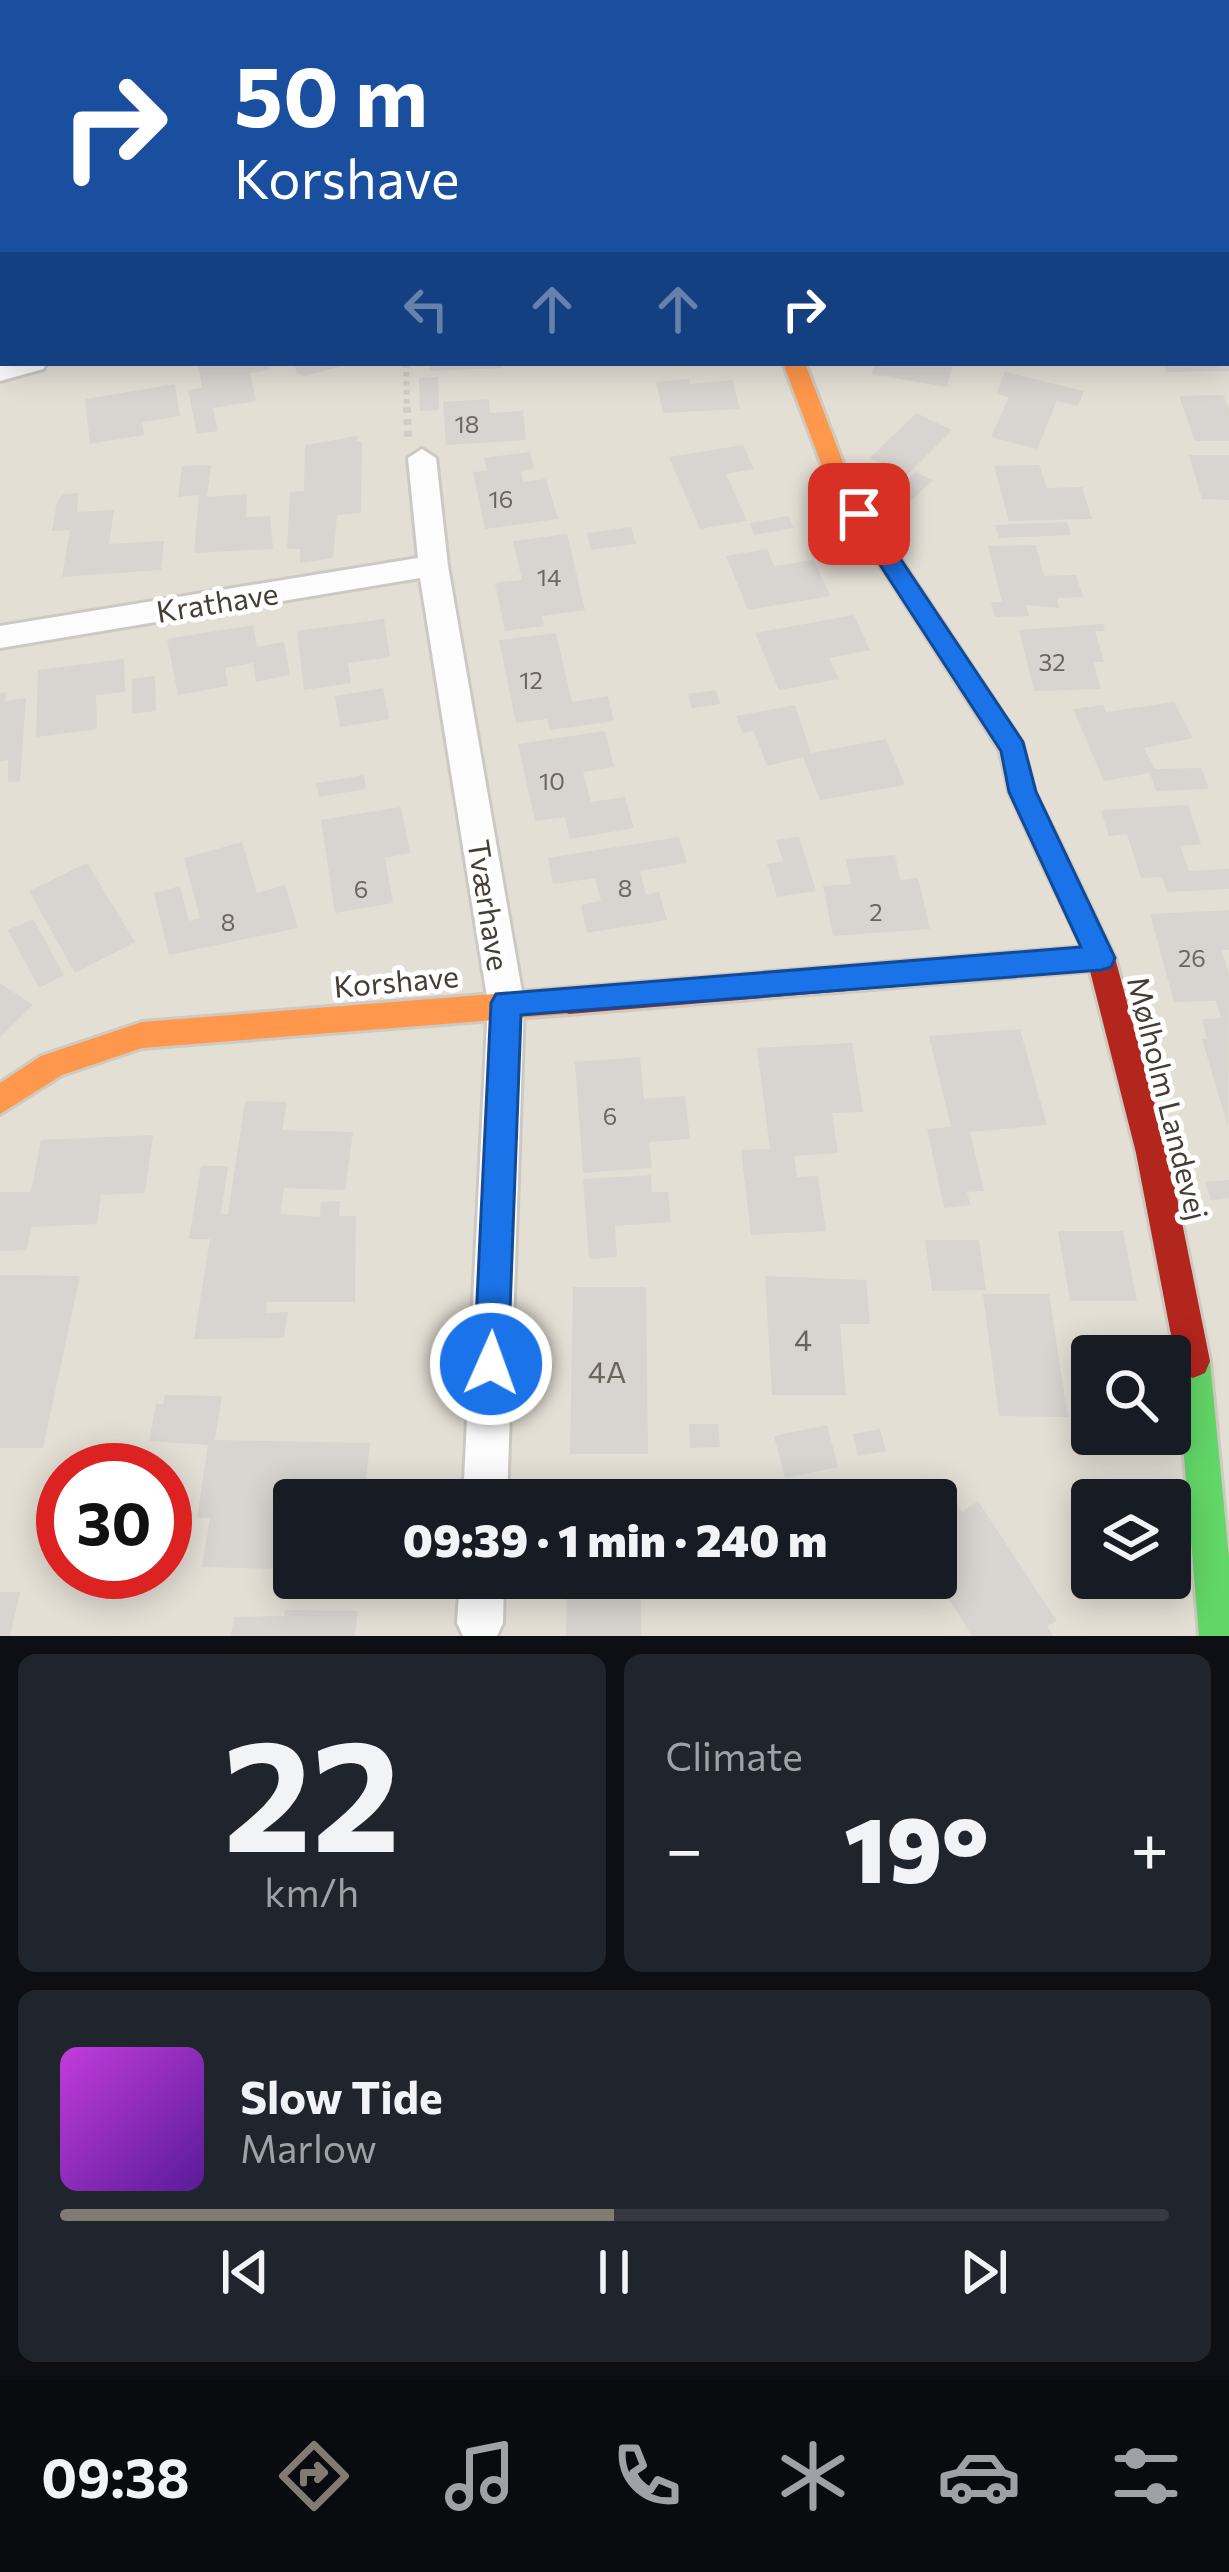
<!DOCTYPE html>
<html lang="en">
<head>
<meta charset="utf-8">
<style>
  :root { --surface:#171b24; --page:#20242c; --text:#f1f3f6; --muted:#9ea1a6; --line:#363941; --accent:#827b73 }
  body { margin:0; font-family:Commissioner,sans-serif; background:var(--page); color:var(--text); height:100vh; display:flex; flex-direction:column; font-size:45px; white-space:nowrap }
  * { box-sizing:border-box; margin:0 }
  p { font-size:39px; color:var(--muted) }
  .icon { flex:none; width:66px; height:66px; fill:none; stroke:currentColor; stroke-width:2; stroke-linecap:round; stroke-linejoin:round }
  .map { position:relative; height:1636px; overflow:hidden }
  .details { display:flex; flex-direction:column; gap:18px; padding:18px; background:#0d0f14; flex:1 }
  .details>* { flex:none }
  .banner { position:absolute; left:0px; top:0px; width:1230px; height:366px; box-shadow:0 6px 30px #0003; background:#1a4fa0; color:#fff; overflow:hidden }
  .buttons { position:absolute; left:1071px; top:1335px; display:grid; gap:24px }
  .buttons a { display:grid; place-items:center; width:120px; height:120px; border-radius:12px; background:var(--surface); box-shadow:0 6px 30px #0003; font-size:60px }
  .speed { position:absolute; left:36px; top:1443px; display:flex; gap:24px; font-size:60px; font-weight:700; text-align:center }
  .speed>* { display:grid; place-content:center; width:156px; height:156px; border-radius:50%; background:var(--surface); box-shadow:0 6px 30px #0003; line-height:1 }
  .speed .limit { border:18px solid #d22; background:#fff; color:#111 }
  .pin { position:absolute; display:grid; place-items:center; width:102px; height:102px; color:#fff; margin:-51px; border-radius:24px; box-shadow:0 6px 18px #0006 }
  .me { position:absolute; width:132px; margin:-66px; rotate:2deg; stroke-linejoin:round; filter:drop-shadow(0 0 9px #0008) }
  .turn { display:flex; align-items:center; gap:42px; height:252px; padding:0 36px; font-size:54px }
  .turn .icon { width:156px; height:156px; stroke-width:2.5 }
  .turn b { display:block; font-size:84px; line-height:102px }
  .lanes { display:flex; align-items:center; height:114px; padding:0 36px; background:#0003; justify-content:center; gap:60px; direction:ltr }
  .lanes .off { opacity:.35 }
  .big { font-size:90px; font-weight:800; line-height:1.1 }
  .details .widget { flex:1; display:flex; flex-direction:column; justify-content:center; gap:18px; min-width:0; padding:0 42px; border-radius:18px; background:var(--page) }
  .details .dial { align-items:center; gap:0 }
  .dial b { font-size:156px; line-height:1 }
  .song { display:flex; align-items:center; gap:36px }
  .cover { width:144px; height:144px; border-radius:18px; background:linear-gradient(135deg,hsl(290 70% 55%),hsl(270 70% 35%)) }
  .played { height:12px; border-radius:6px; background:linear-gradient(90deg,var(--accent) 50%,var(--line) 50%) }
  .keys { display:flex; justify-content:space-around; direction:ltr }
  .heat { display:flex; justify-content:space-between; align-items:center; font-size:66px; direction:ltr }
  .details .tiles { flex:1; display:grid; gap:18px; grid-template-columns:1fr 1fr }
  .widget:last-child { grid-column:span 2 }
  .trip { position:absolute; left:273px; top:1479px; width:684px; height:120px; border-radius:12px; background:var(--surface); box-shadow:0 6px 30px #0003; font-weight:800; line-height:120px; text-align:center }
  .tab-bar { display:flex; height:192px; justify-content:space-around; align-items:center; background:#090b0e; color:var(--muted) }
  .tab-bar .icon { width:84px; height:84px }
  .tab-bar .current { color:var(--accent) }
  .tab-bar b { font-size:54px; color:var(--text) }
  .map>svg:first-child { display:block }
</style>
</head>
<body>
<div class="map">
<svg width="1229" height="1636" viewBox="0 0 1229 1636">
  <rect width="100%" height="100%" fill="#f0ede8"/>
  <path fill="#e4dfd5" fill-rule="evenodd" d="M0,0H1229V1636H0ZM3,3H1227V363H3ZM1092,1356H1170V1434H1092ZM63,1470H165V1572H63ZM294,1500H936V1578H294ZM1092,1500H1170V1578H1092Z"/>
  <g fill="#d8d4cf">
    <polygon points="198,363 268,363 269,370 250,373 256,401 213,408 218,431 197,434 188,390 202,388"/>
    <polygon points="294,363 346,363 346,365 304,376 297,373"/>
    <polygon points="430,363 502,363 503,368 429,371"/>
    <polygon points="875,363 953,363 947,387 872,374"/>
    <polygon points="1164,363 1229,363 1229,371 1166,372"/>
    <polygon points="1005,372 1084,391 1078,406 1057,401 1037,449 991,437 1009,397 996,394"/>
    <polygon points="438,377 439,410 420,411 419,378"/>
    <polygon points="689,379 690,384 732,380 740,409 663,413 656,382"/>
    <polygon points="175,384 180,416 142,422 144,435 90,444 85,399"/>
    <polygon points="1223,395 1229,410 1229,441 1195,441 1179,396"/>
    <polygon points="489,399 490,413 523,411 526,440 446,445 443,402"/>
    <polygon points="916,413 952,430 907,475 870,458"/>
    <polygon points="357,436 357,442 362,441 361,513 337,515 333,558 300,563 300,549 287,549 290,492 304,491 305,445"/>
    <polygon points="743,445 754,469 726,474 747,521 700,529 669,457"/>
    <polygon points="530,452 534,469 521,471 523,482 546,479 558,519 485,529 473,472 487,471 484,458"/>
    <polygon points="1189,455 1229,455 1229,500 1202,499"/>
    <polygon points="211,465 207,497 247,494 246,517 270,516 273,549 194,553 199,495 178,497 182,466"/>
    <polygon points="1039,465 1047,488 1082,487 1092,519 1009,521 994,466"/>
    <polygon points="916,472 933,480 911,501 895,493"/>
    <polygon points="78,493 77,512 114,510 109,544 164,541 161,570 62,577 70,530 52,531 57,502 63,494"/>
    <polygon points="788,516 794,528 754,535 749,523"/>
    <polygon points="1067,522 1071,535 999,538 995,525"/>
    <polygon points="631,527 636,544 591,550 587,533"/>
    <polygon points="567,534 585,610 542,616 544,626 505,631 495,583 522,580 513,541"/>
    <polygon points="1036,545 1044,576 1076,575 1083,597 1057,598 1059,608 1026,605 1029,616 995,617 991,602 1002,602 988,546"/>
    <polygon points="767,549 774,566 814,560 830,596 748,610 726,556"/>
    <polygon points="854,615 870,650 829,658 839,679 779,690 755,633"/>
    <polygon points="384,619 390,657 348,663 351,683 304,690 297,631"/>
    <polygon points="1103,624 1105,631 1095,631 1104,662 1093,662 1101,689 1034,691 1019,630"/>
    <polygon points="253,625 257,647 284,642 290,675 256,682 253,663 225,668 228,686 178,695 167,639"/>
    <polygon points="556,633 572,702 608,696 614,721 550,730 547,719 516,723 499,640"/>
    <polygon points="124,659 125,692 96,695 97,729 36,737 38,670"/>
    <polygon points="155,676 156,711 132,714 132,679"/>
    <polygon points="383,688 389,719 340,727 335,696"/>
    <polygon points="716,690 720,704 692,708 688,694"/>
    <polygon points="6,692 5,701 26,698 20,781 8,782 8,760 0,761 0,693"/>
    <polygon points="1174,702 1193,738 1144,748 1155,769 1201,768 1209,789 1156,791 1150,773 1104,781 1073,709 1103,705 1106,712"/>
    <polygon points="795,705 811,753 886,739 905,785 820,800 803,757 767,766 754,731 742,733 736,716"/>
    <polygon points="605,731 614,767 583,772 591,802 625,797 634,828 570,839 565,817 535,821 518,744"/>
    <polygon points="364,775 366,789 319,797 316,783"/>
    <polygon points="1188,805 1201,844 1180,846 1189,871 1229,869 1229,889 1167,892 1162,877 1141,878 1127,834 1109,836 1101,810"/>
    <polygon points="401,807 410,853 385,858 393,903 335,913 321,820"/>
    <polygon points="679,837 687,863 640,871 646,895 659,892 667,920 587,933 581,905 601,901 595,878 553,884 548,858"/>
    <polygon points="799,837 816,891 777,897 767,864 783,861 776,840"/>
    <polygon points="242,842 257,893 285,885 298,928 169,955 154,893 180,886 189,921 200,918 184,858"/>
    <polygon points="895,855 900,880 918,878 930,929 833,936 823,886 851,884 846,859"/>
    <polygon points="87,863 135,942 75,973 29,891"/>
    <polygon points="1229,910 1229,950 1221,950 1229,974 1228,1127 1202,1039 1207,1039 1202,1019 1221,1018 1216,1001 1174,1002 1150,914"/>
    <polygon points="33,919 64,975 39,988 8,930"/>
    <polygon points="0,983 33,1005 0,1037"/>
    <polygon points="1020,1029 1047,1125 970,1132 984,1191 967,1192 970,1205 944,1208 927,1129 951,1127 929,1036"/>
    <polygon points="852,1043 863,1112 832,1113 838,1153 794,1156 797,1177 818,1176 826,1231 751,1235 741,1150 770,1149 757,1048"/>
    <polygon points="640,1057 644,1099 685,1096 690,1139 649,1142 652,1168 583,1173 575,1062"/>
    <polygon points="245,1101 287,1102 282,1130 353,1132 345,1190 284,1188 280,1214 320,1217 321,1202 340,1201 339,1216 356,1216 355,1302 267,1302 266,1313 288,1312 284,1338 194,1339 210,1239 189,1239 201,1166 228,1166 221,1214 228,1214"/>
    <polygon points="153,1135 145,1193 101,1195 97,1224 31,1227 27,1250 0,1251 0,1192 31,1192 41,1140"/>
    <polygon points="651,1175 652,1192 668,1192 671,1222 615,1226 617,1257 589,1259 583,1179"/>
    <polygon points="1229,1180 1229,1198 1211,1200 1205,1182"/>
    <polygon points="1058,1231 1123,1231 1137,1301 1070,1301"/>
    <polygon points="925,1240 979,1240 986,1290 932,1291"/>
    <polygon points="0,1275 80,1276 43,1448 0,1448"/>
    <polygon points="765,1276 866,1280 870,1324 840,1324 846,1395 772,1395"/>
    <polygon points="573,1287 646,1287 648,1454 570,1454"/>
    <polygon points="983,1294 1049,1294 1068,1417 999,1416"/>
    <polygon points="165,1395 222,1396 215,1440 370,1443 364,1500 294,1500 294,1561 281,1561 280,1569 202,1567 210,1518 197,1518 208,1445 149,1441 156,1404 163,1404"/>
    <polygon points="689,1424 718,1424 720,1447 690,1448"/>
    <polygon points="827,1425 838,1467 785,1478 774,1436"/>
    <polygon points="880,1429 886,1451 858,1456 853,1434"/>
    <polygon points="952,1497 962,1512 978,1501 1057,1621 1047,1626 1053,1636 972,1636 936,1579 936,1506"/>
    <polygon points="567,1578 641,1578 641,1636 566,1636"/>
    <polygon points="0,1592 20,1592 10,1636 0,1636"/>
    <polygon points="285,1610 358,1611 355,1636 231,1636 234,1617 284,1616"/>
  </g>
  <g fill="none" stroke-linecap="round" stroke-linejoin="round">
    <g stroke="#ccc9c4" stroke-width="6">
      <g id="street">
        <polygon points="686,0 752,0 754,3 688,3"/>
        <polygon points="1198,0 1218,0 1219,3 1199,3"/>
        <rect x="1227" y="41" width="2" height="17"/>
        <polygon points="0,241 3,241 0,256"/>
        <rect x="1227" y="245" width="2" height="14"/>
        <polygon points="47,363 43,369 0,381 0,364"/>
        <polygon points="422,449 436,458 448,566 524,1003 507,1500 463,1500 488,1003 420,578 0,648 0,626 418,558 408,458"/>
        <polygon points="460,1578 504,1578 503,1623 497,1636 463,1636 457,1623"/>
      </g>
    </g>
    <g stroke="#cfcabf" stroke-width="6">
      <polygon id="fast" points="1193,1344 1205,1349 1210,1361 1229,1558 1229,1636 1199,1636 1176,1361 1181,1349"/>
    </g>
    <g stroke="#cfcabf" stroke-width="6">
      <g id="slow">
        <polygon points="783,363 805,363 852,486 1022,742 1035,792 1064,851 1060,859 1040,859 1009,792 1000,751 830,487"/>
        <polygon points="569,988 579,992 584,1001 579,1010 569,1014 142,1048 62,1075 0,1114 0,1083 41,1056 142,1022"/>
      </g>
    </g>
    <g stroke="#cfcabf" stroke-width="6">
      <polygon id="jam" points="1050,840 1060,843 1115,958 1168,1153 1210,1361 1205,1373 1193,1378 1181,1373 1176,1361 1136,1153 1090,971 569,1014 559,1010 554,1001 559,992 569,988 1082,947 1036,851 1040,843"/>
    </g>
    <polyline stroke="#d0cdc9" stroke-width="6" stroke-dasharray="4.5 4.5" stroke-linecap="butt" points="406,363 407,410"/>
    <polyline stroke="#d0cdc9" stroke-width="8" stroke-dasharray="6 6" stroke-linecap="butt" points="407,407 408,438"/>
    <use href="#street" fill="#fdfcfc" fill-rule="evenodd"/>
    <use href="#fast" fill="#63d668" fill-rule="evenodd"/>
    <use href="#slow" fill="#ff974d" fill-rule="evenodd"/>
    <use href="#jam" fill="#b3261e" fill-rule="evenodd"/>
  </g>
  <polygon fill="#1a73e8" stroke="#114b97" stroke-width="3" points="859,506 867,509 1023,742 1036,792 1115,958 1111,967 1101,970 521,1015 508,1364 503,1376 491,1381 479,1376 474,1364 491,1003 496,994 1081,947 1009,792 1001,751 847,514"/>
  <g text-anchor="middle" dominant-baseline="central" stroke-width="10" stroke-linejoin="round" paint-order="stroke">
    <g font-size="24" fill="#6c655c">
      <text x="467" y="423">18</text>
      <text x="501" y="498">16</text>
      <text x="549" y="576">14</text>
      <text x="1052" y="661">32</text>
      <text x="531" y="679">12</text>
      <text x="552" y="780">10</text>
      <text x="625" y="887">8</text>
      <text x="361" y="888">6</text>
      <text x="876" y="911">2</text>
      <text x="228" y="921">8</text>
      <text x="1192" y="957">26</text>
      <text x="610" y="1115">6</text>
    </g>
    <g font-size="30" fill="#463e34" stroke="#fff">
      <text transform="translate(217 601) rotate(-9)">Krathave</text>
      <text transform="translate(490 905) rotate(81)">Tværhave</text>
      <text transform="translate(396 980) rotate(-5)">Korshave</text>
      <text transform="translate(1169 1098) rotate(76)">Mølholm Landevej</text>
    </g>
    <g font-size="30" fill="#6c655c">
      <text x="803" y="1338">4</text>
      <text x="607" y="1370">4A</text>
    </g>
  </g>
</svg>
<div class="buttons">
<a><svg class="icon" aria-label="search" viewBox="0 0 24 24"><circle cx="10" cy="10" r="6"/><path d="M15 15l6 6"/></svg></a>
<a><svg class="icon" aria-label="layers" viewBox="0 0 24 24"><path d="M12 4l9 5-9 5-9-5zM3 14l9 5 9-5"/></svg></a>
</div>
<div class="speed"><div class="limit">30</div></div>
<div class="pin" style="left:859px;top:514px;background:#d93025"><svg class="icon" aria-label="arrive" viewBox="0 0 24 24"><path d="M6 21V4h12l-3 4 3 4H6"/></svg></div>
<svg class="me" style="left:491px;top:1364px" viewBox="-20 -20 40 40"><circle r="17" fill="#1a73e8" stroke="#fff" stroke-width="3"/><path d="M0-11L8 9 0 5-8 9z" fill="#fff"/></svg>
<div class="trip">09:39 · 1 min · 240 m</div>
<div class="banner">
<div class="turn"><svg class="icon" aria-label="right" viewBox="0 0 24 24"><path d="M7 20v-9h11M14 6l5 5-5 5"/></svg><div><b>50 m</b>Korshave</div></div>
<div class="lanes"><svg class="icon off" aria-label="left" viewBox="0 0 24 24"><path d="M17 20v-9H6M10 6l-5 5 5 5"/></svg><svg class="icon off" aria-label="ahead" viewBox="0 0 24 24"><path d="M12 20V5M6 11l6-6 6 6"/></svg><svg class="icon off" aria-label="ahead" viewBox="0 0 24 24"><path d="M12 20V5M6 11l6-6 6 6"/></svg><svg class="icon" aria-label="right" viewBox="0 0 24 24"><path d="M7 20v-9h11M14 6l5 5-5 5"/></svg></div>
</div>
</div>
<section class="details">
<div class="tiles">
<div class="widget dial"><b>22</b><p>km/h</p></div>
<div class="widget"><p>Climate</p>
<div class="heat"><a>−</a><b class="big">19°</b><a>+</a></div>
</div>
<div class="widget">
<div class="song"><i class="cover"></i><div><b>Slow Tide</b><p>Marlow</p></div></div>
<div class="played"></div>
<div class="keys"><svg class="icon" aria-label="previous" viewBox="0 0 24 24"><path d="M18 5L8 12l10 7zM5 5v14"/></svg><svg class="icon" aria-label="pause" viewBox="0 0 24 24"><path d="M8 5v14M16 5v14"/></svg><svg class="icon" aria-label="next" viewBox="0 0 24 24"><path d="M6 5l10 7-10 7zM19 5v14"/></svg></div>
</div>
</div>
</section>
<nav class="tab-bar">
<b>09:38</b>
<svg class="icon current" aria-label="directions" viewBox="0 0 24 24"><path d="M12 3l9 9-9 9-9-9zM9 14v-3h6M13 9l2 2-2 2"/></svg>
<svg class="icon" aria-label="music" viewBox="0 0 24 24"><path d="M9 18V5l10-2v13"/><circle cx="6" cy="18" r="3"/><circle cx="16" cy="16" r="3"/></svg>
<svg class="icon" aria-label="phone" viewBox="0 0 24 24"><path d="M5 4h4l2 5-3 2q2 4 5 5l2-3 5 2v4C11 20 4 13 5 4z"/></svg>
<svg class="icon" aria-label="climate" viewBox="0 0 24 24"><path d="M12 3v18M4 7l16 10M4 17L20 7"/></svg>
<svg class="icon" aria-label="car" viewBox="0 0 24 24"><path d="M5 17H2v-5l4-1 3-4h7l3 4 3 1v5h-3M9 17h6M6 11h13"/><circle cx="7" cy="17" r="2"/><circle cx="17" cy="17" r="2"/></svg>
<svg class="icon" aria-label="filters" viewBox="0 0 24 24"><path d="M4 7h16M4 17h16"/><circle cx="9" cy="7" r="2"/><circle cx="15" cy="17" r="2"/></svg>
</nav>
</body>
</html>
